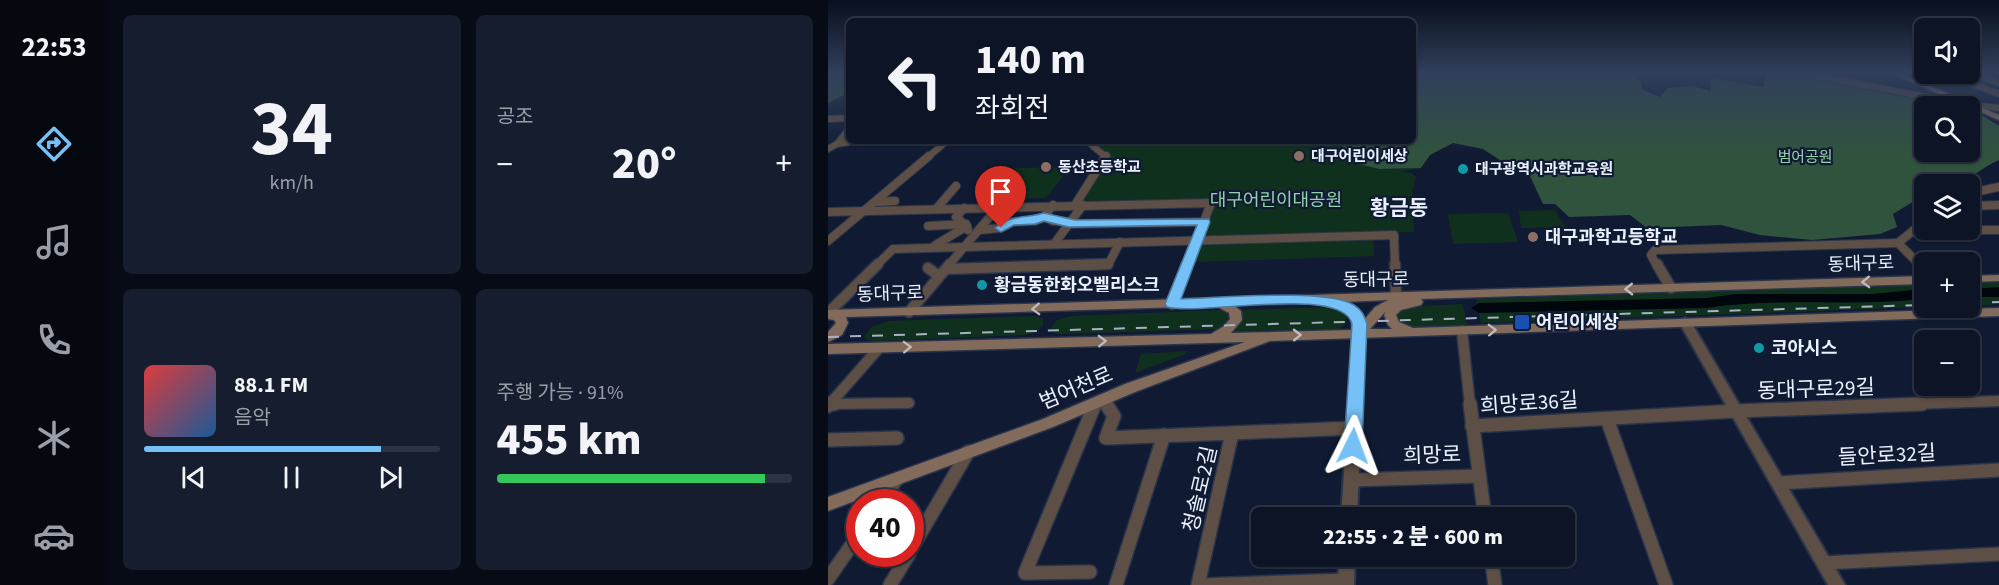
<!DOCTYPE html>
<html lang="ko">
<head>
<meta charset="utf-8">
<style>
  :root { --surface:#0c1426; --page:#151d2e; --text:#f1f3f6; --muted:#9a9ea7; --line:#2c3343; --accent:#75c0f6 }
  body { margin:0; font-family:"Source Sans 3","Noto Sans KR",sans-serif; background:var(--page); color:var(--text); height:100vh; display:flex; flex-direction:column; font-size:22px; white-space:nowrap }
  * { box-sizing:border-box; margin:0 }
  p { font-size:20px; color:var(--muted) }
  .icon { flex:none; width:33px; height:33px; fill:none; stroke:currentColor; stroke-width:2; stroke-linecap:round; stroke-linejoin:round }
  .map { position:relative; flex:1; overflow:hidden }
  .sheet { display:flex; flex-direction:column; gap:15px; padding:15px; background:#070b15; width:720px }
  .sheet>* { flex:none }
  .banner { position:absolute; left:18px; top:18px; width:570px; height:126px; border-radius:9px; box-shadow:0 2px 4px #0004,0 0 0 2px var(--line); background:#0c1426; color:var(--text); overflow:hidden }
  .buttons { position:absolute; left:1086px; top:18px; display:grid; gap:12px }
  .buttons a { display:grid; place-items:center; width:66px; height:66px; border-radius:9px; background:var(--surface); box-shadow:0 2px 4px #0004,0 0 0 2px var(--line); font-size:30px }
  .speed { position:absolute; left:18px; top:489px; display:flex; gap:12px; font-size:30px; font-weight:700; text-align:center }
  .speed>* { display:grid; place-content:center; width:78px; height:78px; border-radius:50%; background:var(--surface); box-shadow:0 2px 4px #0004,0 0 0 2px var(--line); line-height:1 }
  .speed .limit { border:9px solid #d22; background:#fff; color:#111 }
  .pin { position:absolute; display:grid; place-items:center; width:51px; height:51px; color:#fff; margin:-62px -26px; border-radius:50% 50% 50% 0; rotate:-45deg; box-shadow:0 0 6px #0007 }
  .pin .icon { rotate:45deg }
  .me { position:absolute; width:66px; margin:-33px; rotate:3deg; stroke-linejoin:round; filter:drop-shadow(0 0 4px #0008) }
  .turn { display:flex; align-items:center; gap:21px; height:126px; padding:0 30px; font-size:27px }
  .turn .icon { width:78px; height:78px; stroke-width:2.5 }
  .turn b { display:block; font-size:42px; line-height:51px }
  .big { font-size:45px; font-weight:800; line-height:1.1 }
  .sheet .tile { flex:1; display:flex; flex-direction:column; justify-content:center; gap:9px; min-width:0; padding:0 21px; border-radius:9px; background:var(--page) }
  .sheet .dial { align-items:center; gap:0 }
  .dial b { font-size:78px; line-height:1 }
  .song { display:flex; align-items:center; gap:18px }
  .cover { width:72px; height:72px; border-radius:9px; background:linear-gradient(135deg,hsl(0 70% 55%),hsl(210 70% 35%)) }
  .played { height:6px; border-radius:3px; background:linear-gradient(90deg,var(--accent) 80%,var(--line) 80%) }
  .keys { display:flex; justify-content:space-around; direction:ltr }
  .heat { display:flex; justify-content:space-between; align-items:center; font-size:33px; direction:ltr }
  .charge { height:9px; border-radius:4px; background:linear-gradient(90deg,#34c759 91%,var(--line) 0) }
  .sheet .tiles { flex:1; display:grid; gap:15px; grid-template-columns:repeat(2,1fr) }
  .trip { position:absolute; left:423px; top:507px; width:324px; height:60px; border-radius:9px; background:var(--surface); box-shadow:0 2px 4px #0004,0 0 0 2px var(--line); font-weight:800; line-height:60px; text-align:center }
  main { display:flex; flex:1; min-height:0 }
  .menu { display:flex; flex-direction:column; width:108px; justify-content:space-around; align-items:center; background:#05080f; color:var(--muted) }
  .menu .icon { width:42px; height:42px }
  .menu .selected { color:var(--accent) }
  .menu b { font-size:27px; color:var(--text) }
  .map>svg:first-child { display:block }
</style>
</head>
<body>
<main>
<nav class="menu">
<b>22:53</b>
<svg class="icon selected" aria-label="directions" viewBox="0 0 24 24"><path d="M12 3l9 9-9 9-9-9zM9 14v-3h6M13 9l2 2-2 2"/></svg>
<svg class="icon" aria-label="music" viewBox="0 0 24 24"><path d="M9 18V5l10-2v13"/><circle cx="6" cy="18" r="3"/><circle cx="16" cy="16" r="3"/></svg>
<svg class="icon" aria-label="phone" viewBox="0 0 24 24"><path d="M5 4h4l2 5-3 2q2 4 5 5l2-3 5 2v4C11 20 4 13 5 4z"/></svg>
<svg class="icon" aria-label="climate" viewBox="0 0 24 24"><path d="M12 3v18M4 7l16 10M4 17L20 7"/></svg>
<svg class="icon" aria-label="car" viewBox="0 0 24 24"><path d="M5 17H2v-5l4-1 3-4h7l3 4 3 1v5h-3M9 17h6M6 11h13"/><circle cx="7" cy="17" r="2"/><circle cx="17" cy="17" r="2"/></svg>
</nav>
<section class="sheet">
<div class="tiles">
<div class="tile dial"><b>34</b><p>km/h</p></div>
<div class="tile"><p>공조</p>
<div class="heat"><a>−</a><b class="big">20°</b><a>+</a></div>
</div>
<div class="tile">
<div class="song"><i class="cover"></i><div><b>88.1 FM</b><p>음악</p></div></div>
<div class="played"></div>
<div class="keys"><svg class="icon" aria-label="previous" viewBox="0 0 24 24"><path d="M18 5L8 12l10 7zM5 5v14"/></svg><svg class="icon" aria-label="pause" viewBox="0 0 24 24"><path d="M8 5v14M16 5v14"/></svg><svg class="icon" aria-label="next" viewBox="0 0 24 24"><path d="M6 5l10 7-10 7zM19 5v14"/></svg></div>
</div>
<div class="tile"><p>주행 가능 · 91%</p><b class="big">455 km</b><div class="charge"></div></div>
</div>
</section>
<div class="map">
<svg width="1171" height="585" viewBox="0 0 1171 585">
  <rect width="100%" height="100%" fill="#101b33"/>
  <g fill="#10301e">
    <polygon points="272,141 514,141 516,160 551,169 593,168 572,172 583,173 588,177 584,192 585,213 590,214 590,217 585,217 586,232 545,233 546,256 366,262 387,201 253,201 283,159 282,155 265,143"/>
    <polygon points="242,167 218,198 159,199 188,168"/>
    <polygon points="727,210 737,227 693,228 691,211"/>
    <polygon points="680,213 690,242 625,244 620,214"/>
    <polygon points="1142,283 1171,283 1171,304 1142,306"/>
    <polygon points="1096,285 1096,307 653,323 648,299"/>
    <polygon points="635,304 639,325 577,328 573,327 565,315 575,307"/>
    <path d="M508,307L517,312L519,317L517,324L510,329L402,331C409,327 416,323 414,315L410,310Z"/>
    <polygon points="392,310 400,312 404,318 397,326 388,329 231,334 225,332 223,328 229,320 243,316"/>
    <polygon points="208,316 215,319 215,326 207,332 197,335 46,341 38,339 36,336 44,327 61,321"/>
    <polygon points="360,351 357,354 307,373 313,354"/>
  </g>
  <g fill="#30533e">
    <polygon points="0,73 21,73 21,92 0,103"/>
    <path d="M585,73H812L807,76L814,83L813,89L832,97L840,88L864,86L883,91L882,78L935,87L939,73H964L1137,106H1096V152H1142V108L1171,126V160C1157,166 1145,177 1131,182C1120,186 1108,184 1096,184V195L1065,214L1069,227L1052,234L984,240L932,235L893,225L819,228L802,215L741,217L727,204H715L701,174L678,164L655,149L625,143L602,155L593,168L551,169L515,160L514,141H585Z"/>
  </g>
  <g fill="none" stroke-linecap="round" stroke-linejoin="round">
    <g fill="#00060c" fill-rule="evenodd">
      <polygon points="1171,287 1171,297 1142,297 1142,289"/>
      <path d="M1096,289V299C1024,307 951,297 879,308L651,313L643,308L651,303L879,298L907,294H1044Z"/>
    </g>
    <g stroke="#2a354b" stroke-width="8">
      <g id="minor-far3">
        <polyline points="972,73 1141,105 1171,108"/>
        <polyline points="1142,73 1171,83"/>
        <polyline points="1118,74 1171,94"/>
        <polyline points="0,119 21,118"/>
        <polyline points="259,141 278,157"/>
        <polyline points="9,144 28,141"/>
        <polyline points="0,149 9,144 21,129"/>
        <polyline points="100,157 119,141"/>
      </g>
    </g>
    <g stroke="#2a354b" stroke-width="10">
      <g id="minor-far2">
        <polyline points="1142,193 1171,187"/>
        <polyline points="47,202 67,201"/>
        <polyline points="247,205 278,156"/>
        <polyline points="1142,206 1171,205"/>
        <polyline points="136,208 128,217 139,226 140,230"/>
        <polyline points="108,209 128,186"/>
        <polyline points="0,212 383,203 359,266"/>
        <polyline points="216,217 225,221 242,222"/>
        <polyline points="241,224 376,222"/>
        <polyline points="100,226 138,224"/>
        <polyline points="151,230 173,228 184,222 207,221 215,218 225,205"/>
        <polyline points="1119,230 1171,230"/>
        <polyline points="0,241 101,156"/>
        <polyline points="226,244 255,205"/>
        <polyline points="106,246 139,226"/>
        <polyline points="48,266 65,249 566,235 567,266"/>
        <polyline points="120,266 171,206"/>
        <polyline points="254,266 280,265 292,242"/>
        <polyline points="829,266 823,255 827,250 1070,243"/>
        <polyline points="1093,266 1070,243 1096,222"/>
      </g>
    </g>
    <g stroke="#2a354b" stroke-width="13">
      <g id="minor-far1">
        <polyline points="567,264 568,296"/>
        <polyline points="829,264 843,288"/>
        <polyline points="1091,264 1096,269"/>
        <polyline points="100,268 111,276"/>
        <polyline points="118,269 280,264"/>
        <polyline points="344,304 359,264"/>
        <polyline points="81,312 122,264"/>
        <polyline points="0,313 50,264"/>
        <polyline points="634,331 642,405"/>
        <polyline points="276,400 279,405"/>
        <polyline points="0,404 81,403"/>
        <polyline points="1,405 51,348"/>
        <polyline points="1055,405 1171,401"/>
      </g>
    </g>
    <g stroke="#2a354b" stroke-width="16">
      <g id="minor">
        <polyline points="0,404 6,404"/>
        <polyline points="278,404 286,416 278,438 404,433 370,585"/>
        <polyline points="642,404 657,518"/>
        <polyline points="0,406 2,404"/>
        <polyline points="779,419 838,585"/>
        <polyline points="644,426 908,411 1094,404"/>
        <polyline points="404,433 526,428"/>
        <polyline points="0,440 69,438"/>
        <polyline points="523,480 651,476"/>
        <polyline points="950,483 1171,470"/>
        <polyline points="52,502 68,480"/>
        <polyline points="82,551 140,452"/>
        <polyline points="663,556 667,585"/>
        <polyline points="996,563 1171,554"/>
        <polyline points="262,572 197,573 267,404"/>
        <polyline points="0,579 32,533"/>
        <polyline points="62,585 81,554"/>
        <polyline points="288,585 336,435"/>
        <polyline points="373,585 518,580"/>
      </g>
    </g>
    <g stroke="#2a354b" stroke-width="4">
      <g id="tertiary">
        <polygon points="857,318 863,322 1017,585 1000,585 851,322"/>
        <polygon points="531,330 537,334 529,518 513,518 525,334"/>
        <polygon points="511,556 527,556 526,585 510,585"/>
      </g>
    </g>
    <g stroke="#2a354b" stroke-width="3">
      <g id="secondary">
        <polygon points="1063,73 1071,73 1171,115 1171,120"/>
        <polygon points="1171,275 1171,281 1142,282 1142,276"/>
        <path d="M1096,276V284L593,299L595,302L593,305L573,310L568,315L571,322L585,328L1171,308V316L442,341L307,392L225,427L0,511V497L215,419L297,384L417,342L0,354V344L383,334L396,326L402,319L401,313L388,306L18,317L20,323L14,335L0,342V332L8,323L6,320L0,319V310ZM560,300L547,307L536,320L533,312L516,302ZM496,303L498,306L510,308L523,317L524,330L403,333L414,320L413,311L405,305ZM558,311L556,315L560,325L564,329H542Z"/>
      </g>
    </g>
    <use href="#minor-far3" stroke="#5d4f45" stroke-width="6"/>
    <use href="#minor-far2" stroke="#5d4f45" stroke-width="8"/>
    <use href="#minor-far1" stroke="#5d4f45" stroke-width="10"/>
    <use href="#minor" stroke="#5d4f45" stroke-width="13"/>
    <use href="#tertiary" fill="#5d4f45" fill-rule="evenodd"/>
    <use href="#secondary" fill="#836b5c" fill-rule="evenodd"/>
    <g stroke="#a9b2c2" stroke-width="2" stroke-dasharray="11 11" stroke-linecap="butt">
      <polyline points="1142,303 1171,302"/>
      <polyline points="0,337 1096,305"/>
    </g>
  </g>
  <defs><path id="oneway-chevron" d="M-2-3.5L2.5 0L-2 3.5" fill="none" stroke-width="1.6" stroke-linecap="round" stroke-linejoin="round" transform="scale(1.5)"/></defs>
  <g stroke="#c0bbbd">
    <use href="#oneway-chevron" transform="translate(1038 282) rotate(178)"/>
    <use href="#oneway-chevron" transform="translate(801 289) rotate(179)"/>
    <use href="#oneway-chevron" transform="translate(208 309) rotate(178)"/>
    <use href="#oneway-chevron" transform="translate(664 330) rotate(-2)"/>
    <use href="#oneway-chevron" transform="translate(469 335) rotate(-1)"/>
    <use href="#oneway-chevron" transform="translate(274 341) rotate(-2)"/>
    <use href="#oneway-chevron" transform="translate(79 347) rotate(-2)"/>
  </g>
  <linearGradient id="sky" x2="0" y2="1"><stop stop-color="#090f1c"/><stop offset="0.47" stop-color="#313f5b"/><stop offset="1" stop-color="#313f5b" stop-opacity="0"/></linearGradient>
  <rect width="1171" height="154" fill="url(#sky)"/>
  <path fill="#75c0f6" stroke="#4c7da0" stroke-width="1.5" d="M216,213L247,220L381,219L382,222L353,299C389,298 499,288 526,305C534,310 536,315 539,324L534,446L531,451L525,453L519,451L516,446L524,324C514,285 373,316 339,307L337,304L369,225L241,227L216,221L207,224L186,225L173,232L167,228C180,215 199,218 216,213Z"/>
  <g fill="#8d6e63" stroke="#101b33" stroke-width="2">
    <circle cx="471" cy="156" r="6"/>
    <circle cx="218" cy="167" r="6"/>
    <circle cx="705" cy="237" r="6"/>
  </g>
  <g fill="#0f9aa8" stroke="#101b33" stroke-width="2">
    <circle cx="635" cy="169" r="6"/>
    <circle cx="154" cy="285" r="6"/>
    <circle cx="931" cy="348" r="6"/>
  </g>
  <rect fill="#1a4fb4" stroke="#101b33" stroke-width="2" x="686" y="314" width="16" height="16" rx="3"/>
  <g text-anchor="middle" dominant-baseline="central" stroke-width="4.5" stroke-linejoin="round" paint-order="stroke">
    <g font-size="15" font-weight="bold" fill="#e9f1fe" stroke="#101b33" text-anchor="start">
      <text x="483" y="156">대구어린이세상</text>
      <text x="230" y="167">동산초등학교</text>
      <text x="647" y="169">대구광역시과학교육원</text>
    </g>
    <g font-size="15" fill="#93d1aa" stroke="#101b33">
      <text x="977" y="157">범어공원</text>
    </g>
    <g font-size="18" fill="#93d1aa" stroke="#101b33">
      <text x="448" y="200">대구어린이대공원</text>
    </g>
    <g font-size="18" font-weight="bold" fill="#e9f1fe" stroke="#101b33" text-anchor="start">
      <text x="717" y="237">대구과학고등학교</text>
      <text x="166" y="285">황금동한화오벨리스크</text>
      <text x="708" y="322">어린이세상</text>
      <text x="943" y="348">코아시스</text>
    </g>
    <g font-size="18" fill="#e9f1fe" stroke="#101b33">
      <text transform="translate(1033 264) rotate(-2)">동대구로</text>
      <text transform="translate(548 280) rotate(-1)">동대구로</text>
      <text transform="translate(62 294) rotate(-2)">동대구로</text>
    </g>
    <g font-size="21" font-weight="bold" fill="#e9f1fe" stroke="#101b33">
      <text x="571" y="208">황금동</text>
    </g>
    <g font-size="21" fill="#e9f1fe" stroke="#101b33">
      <text transform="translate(248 388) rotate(-23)">범어천로</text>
      <text transform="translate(988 389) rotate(-2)">동대구로29길</text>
      <text transform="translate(701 403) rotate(-4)">희망로36길</text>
      <text transform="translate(604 455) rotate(-2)">희망로</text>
      <text transform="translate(1059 455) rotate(-3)">들안로32길</text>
      <text transform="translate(372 489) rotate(-77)">청솔로2길</text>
    </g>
  </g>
</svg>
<div class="buttons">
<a><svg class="icon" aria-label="sound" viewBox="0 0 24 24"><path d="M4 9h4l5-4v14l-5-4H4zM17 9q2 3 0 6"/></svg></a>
<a><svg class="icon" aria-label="search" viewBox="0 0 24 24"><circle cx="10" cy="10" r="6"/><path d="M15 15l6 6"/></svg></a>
<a><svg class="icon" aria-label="layers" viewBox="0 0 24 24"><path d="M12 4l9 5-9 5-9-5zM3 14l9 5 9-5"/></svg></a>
<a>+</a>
<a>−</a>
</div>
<div class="speed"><div class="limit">40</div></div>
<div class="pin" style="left:173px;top:228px;background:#d93025"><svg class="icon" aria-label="arrive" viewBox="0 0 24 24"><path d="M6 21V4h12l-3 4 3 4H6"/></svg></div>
<svg class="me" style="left:525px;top:446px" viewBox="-20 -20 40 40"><path d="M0-17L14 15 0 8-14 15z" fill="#75c0f6" stroke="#fff" stroke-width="4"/></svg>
<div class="trip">22:55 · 2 분 · 600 m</div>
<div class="banner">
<div class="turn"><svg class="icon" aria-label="left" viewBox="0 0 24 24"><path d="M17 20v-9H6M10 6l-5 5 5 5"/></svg><div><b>140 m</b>좌회전</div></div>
</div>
</div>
</main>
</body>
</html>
